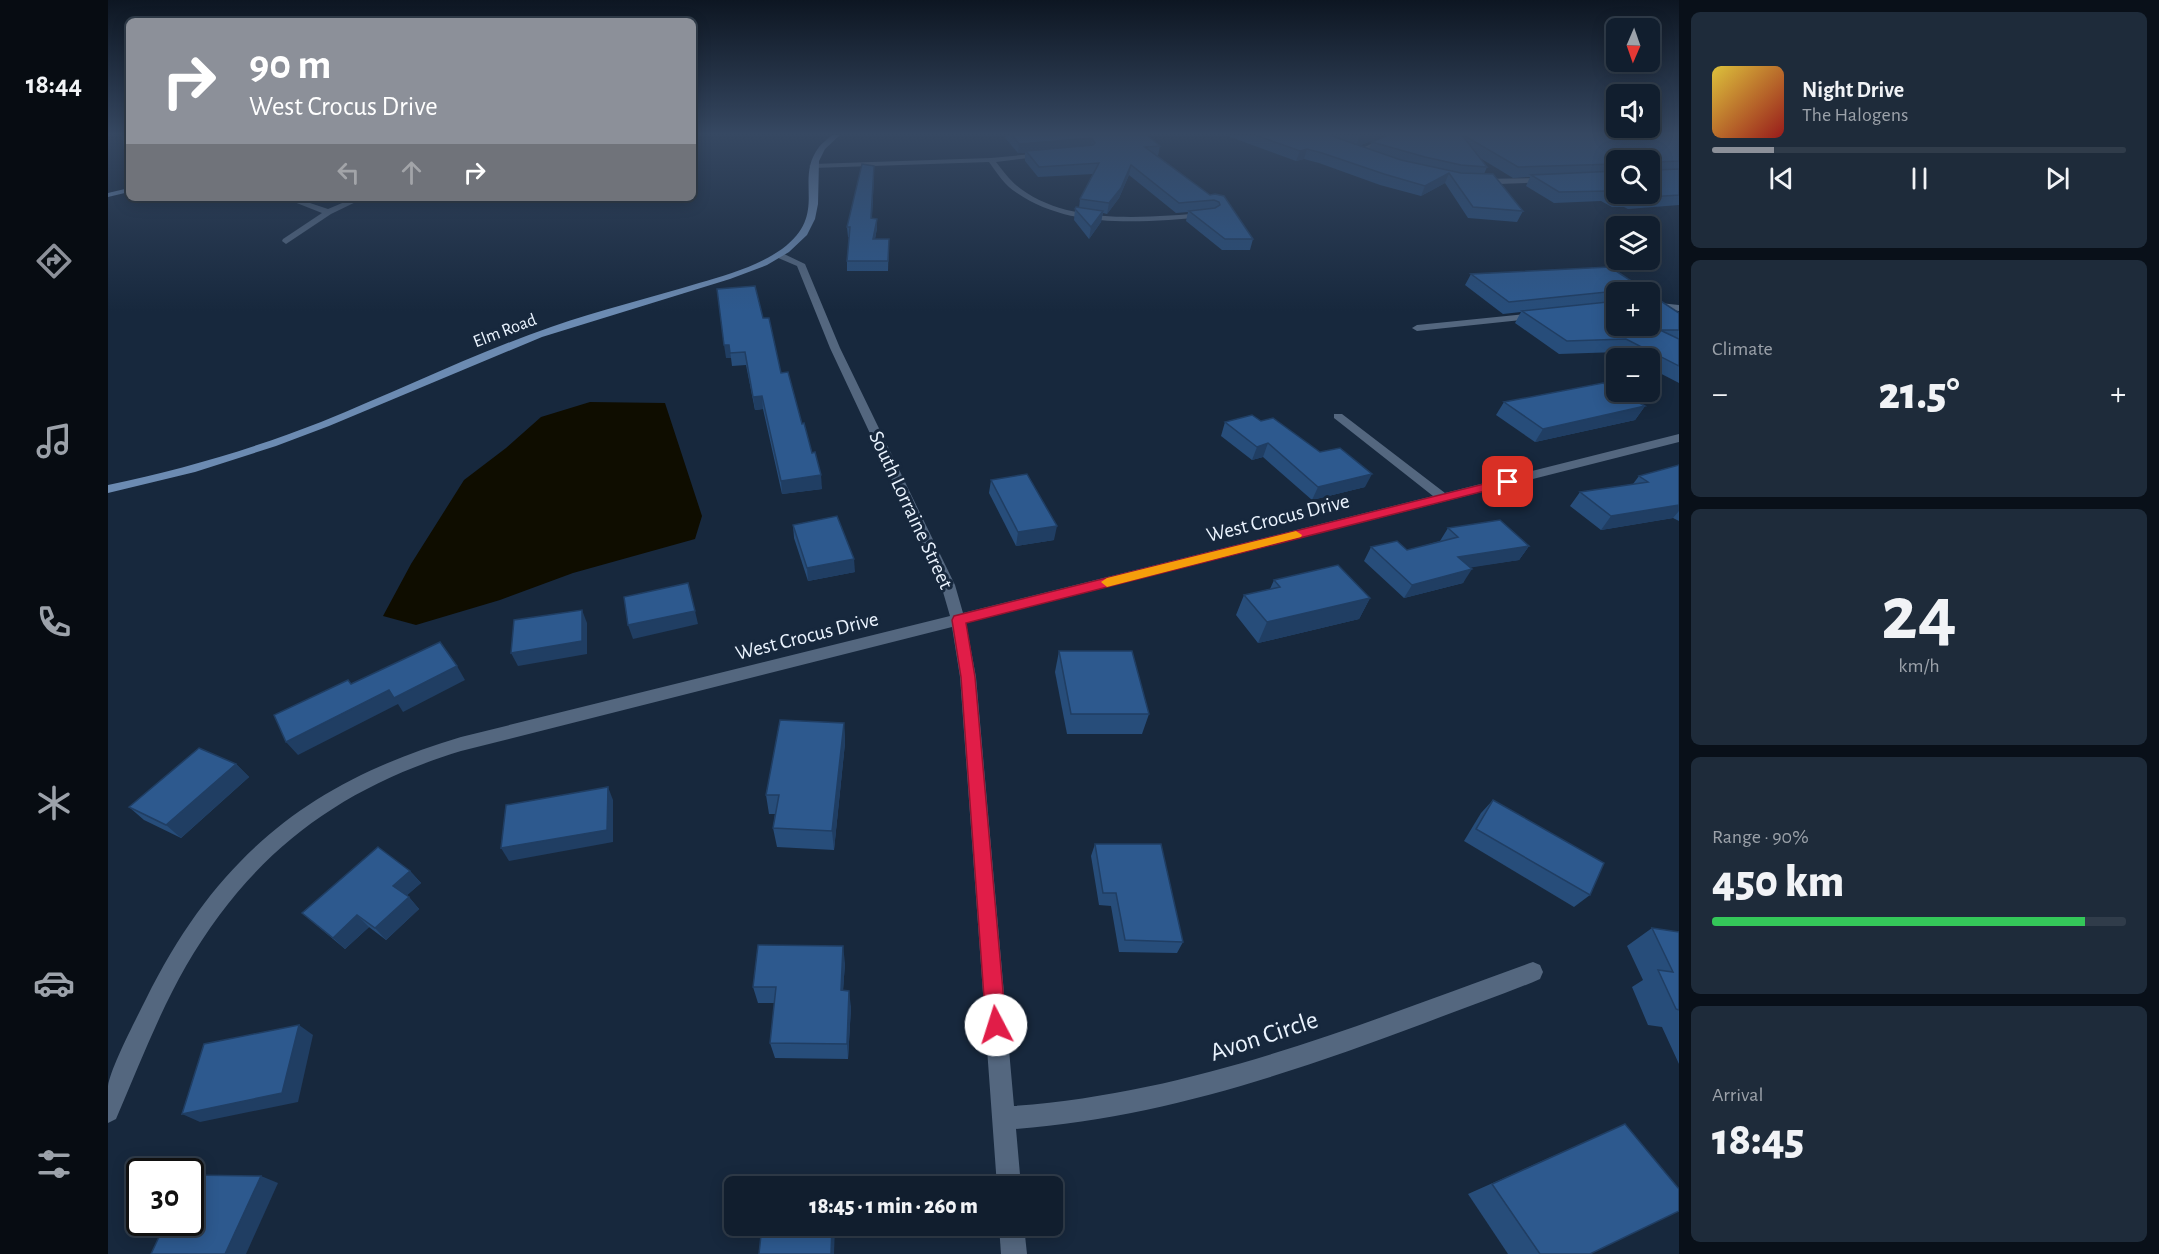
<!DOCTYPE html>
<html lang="en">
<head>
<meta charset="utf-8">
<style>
  :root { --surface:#111e2e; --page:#1e2b3a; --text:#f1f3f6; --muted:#9ca2aa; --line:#303c4a; --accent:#8c9099 }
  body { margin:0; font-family:"Alegreya Sans",sans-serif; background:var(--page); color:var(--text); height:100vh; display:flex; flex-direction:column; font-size:22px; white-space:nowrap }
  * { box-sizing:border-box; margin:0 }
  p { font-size:20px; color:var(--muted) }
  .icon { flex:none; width:33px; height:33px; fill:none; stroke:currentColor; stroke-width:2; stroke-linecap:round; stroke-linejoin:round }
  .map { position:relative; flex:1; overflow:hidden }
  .drawer { display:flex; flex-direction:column; gap:12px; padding:12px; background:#091019; width:480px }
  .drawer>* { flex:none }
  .banner { position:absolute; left:18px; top:18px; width:570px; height:183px; border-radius:9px; box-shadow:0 3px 15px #0003,0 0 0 2px var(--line); background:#8c9099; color:#fff; overflow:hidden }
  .needle { width:39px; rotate:182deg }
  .buttons { position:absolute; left:1498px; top:18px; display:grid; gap:12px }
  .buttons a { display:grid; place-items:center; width:54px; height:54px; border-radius:9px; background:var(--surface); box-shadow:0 3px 15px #0003,0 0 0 2px var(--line); font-size:30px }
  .speed { position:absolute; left:18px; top:1158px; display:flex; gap:12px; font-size:30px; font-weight:700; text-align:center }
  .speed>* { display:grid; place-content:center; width:78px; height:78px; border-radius:50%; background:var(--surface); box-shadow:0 3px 15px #0003,0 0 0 2px var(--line); line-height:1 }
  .speed .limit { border:3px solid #111; border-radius:9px; background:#fff; color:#111 }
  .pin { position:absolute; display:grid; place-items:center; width:51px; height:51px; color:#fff; margin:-26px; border-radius:12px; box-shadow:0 3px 9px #0006 }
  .me { position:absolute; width:66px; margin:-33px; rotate:355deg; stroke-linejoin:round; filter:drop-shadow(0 0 4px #0008) }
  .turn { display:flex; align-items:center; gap:21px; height:126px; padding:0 24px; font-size:27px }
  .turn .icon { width:78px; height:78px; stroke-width:2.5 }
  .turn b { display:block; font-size:42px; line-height:51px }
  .lanes { display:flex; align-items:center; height:57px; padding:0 24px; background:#0003; justify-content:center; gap:30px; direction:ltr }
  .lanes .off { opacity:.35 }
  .big { font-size:45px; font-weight:800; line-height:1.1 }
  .drawer .card { flex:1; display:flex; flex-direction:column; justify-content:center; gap:9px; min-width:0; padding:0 21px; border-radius:9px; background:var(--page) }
  .drawer .dial { align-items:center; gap:0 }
  .dial b { font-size:78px; line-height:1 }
  .song { display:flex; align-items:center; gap:18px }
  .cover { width:72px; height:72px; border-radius:9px; background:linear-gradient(135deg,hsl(50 70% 55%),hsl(0 70% 35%)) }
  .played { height:6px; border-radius:3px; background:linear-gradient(90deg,var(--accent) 15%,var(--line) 15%) }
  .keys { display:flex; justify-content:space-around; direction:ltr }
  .heat { display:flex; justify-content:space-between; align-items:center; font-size:33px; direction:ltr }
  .charge { height:9px; border-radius:4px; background:linear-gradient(90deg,#34c759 90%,var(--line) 0) }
  .trip { position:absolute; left:616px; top:1176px; width:339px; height:60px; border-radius:9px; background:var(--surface); box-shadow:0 3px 15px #0003,0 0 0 2px var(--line); font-weight:800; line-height:60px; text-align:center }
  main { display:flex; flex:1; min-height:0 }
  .menu { display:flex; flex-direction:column; width:108px; justify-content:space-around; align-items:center; background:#070c12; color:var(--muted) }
  .menu .icon { width:42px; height:42px }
  .menu .current { color:var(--accent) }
  .menu b { font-size:27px; color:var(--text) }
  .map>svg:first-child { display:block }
</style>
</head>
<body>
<main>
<nav class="menu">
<b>18:44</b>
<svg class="icon current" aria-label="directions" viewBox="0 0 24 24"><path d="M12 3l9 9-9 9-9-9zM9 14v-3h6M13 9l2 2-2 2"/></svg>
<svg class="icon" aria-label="music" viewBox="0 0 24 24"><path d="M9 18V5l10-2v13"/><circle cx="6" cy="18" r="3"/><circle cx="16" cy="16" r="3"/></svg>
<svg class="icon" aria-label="phone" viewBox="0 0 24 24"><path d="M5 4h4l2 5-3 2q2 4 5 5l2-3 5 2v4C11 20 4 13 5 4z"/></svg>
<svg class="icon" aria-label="climate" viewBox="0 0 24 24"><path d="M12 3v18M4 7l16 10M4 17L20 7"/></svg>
<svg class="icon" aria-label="car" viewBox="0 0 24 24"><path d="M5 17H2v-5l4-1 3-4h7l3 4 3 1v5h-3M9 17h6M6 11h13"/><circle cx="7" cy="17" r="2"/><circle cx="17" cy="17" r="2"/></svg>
<svg class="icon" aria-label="filters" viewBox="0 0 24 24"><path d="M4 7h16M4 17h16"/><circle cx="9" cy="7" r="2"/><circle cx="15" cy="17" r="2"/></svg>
</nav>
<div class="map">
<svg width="1571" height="1254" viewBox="0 0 1571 1254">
  <rect width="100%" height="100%" fill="#17283d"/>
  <polygon fill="#0f0d00" points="482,402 557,403 594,516 587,539 465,573 392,600 308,625 275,616 303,564 356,480 398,448 433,417"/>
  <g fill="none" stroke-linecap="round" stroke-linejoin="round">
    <polygon fill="#54677f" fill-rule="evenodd" points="176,198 187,198 220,209 246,198 256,198 223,214 178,244 174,241 175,239 214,213"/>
    <g fill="#54677f" fill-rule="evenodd">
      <polygon points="14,135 20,135 21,159 17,157"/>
      <polygon points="1284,135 1294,135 1252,152 1247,151"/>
      <path d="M935,153L937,156L888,162C895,171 903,182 913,189C964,226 1039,217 1098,213L1102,215L1098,217C1036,222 963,230 909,193C897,186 889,173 881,162L705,168L701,166L705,164L883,158Z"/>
      <polygon points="1440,178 1443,182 1391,184 1367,181 1371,179"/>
      <path d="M668,253H674L697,264L732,348L847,585L855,613L1325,496L1226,418V414H1234L1337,493L1571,434V442L858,623L868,677L906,1106C1092,1092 1252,1024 1425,962L1432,965L1435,972L1432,979C1395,995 1355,1008 1317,1023C1184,1073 1051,1118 908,1129L913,1186H889L852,677L844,627L353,751C229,789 143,854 78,966C50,1015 30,1068 8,1119L0,1123C0,1111 0,1098 0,1086C2,1069 29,1017 38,999C109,856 201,782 353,737L842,616L833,585L722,348L689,266L668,257Z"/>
      <polygon points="1542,302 1571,305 1571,311 1542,308"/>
      <polygon points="1428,313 1431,314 1431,318 1309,331 1304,328 1309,325"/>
      <polygon points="891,1226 916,1226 919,1254 893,1254"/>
    </g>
    <g fill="#6c8bb2" fill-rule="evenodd">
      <path d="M724,135H732L717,149L711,161L710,204L707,219L699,235L681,252L659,265L622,279L434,337L221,426L168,446L87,472L0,493V485C72,470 144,449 213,422C290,391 365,354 443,327C492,310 542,298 591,283C619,275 650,266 674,249C722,213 685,181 711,147C714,143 720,139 724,135Z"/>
      <polygon points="21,188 21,192 0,197 0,193"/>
    </g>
  </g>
  <g fill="#274d7a" fill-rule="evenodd">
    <polygon points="898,135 1039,135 1052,146 1050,156 1102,195 1107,194 1145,239 1142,250 1114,250 1078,221 1080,212 1068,213 1021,175 1011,198 999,214 995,213 993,222 981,239 966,220 967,209 971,208 972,199 985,174 930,177 917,161 917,153 910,153 897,138"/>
    <path d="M1117,135H1277L1251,146L1261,149L1264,142L1280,135H1571V205L1520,209L1516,207H1504L1493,201L1446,203L1418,186L1422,177L1405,178L1372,158L1379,167L1376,174L1415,211L1409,222L1360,218L1337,183L1313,196L1272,185L1211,163L1196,159L1188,161ZM1509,160H1542L1509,194Z"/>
    <polygon points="766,175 764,218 769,219 769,228 767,239 781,239 780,271 739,271 739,261 741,237 740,237 739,227"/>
    <polygon points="1363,274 1540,292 1509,292 1509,326 1571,313 1571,383 1542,368 1542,358 1523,358 1510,352 1451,354 1407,323 1413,312 1395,314 1357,285"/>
    <polygon points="655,318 673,373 704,453 714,489 674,494 655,409 647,410 638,365 624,366 623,358 618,358"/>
    <polygon points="1396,402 1537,406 1527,420 1427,442 1388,415"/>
    <polygon points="1153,421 1257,487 1204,500 1155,457 1144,460 1113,436 1117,422"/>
    <polygon points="1571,465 1571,521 1565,518 1493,530 1462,506 1472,492 1525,484 1531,476"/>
    <polygon points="883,480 946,540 908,546 881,493"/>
    <polygon points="685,525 747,572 700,581 686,538"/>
    <polygon points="1340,528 1421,546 1411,560 1362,567 1355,583 1296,598 1256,561 1263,547 1299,550 1332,541"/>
    <polygon points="1166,580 1262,598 1251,619 1150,643 1128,615 1136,595 1162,589"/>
    <polygon points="951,651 1041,714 1034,734 959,734 947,672"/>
    <polygon points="736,723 737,743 726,850 669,847 665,828 667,814 661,814 658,795"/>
    <polygon points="128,764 141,777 73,838 36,820 21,807"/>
    <polygon points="1385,800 1482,895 1466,907 1356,841 1373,813"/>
    <polygon points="987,844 1075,942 1069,953 1011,952 1003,906 991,905 983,856"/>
    <polygon points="302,871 313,883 299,895 311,909 278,940 261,927 237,949 194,913"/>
    <polygon points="1544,928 1571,932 1571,1064 1554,1027 1540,1025 1524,987 1535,980 1519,946"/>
    <polygon points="737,963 735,990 743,1007 740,1059 667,1058 662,1043 667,1003 650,1003 645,987"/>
    <polygon points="1517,1124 1482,1254 1400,1254 1360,1194"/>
  </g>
  <g fill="#203e63">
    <polygon points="1255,135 1277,135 1248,147 1251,137"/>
    <polygon points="984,138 983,148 918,151 917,153 910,153 911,144"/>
    <polygon points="1199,149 1196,159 1188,161 1192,151"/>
    <polygon points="1023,165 1021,175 1011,198 999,214 1001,203"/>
    <polygon points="1341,173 1337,183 1313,196 1317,186"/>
    <polygon points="995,211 993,222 981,239 983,227"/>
    <polygon points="769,219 769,228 765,249 765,239"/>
    <polygon points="616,345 621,345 623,358 618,358"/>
    <polygon points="654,396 655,409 647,410 645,397"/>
    <polygon points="1537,406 1527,420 1427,442 1435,429"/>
    <polygon points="1160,443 1155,457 1144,460 1149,447"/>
    <polygon points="1264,474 1257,487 1204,500 1210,487"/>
    <polygon points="713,475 714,489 674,494 673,481"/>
    <polygon points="1571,505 1571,511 1565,518 1493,530 1503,516"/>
    <polygon points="949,526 946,540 908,546 910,532"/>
    <polygon points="1421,546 1411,560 1341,571 1350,557"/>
    <polygon points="746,559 747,572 700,581 699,568"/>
    <polygon points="1364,569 1355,583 1296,598 1304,585"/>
    <polygon points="1262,598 1251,619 1150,643 1159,622"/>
    <polygon points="474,610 479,623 479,654 410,666 403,653"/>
    <polygon points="587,611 590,624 525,639 520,625"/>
    <polygon points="349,666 357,680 295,712 290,704 190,755 178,742 281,690"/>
    <polygon points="736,723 737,743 726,850 724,831"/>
    <polygon points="128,764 141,777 73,838 58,825"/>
    <polygon points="500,787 505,800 505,842 401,861 393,848"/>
    <polygon points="302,871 313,883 296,898 285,886"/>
    <polygon points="301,897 311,909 278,940 267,928"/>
    <polygon points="249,915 261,927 237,949 225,938"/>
    <polygon points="735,946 737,963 734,1006 733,990"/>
    <polygon points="741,991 743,1007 740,1059 739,1044"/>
    <polygon points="191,1025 205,1035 190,1102 92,1122 74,1114"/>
    <polygon points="153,1176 170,1183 138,1254 117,1254"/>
    <polygon points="724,1226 727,1226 726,1254 723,1254"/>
  </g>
  <g fill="#2d598e" stroke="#203e63" stroke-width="1.5">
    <polygon points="904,135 1039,135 1052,146 1037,147 1102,195 1107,194 1116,196 1145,239 1117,239 1081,211 1107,208 1112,205 1111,202 1106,200 1071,203 1023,165 1013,188 1001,203 972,199 991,163 931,167 918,151 985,145 987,143 984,138 911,144"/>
    <polygon points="1147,135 1221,135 1293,160 1353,173 1385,174 1415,211 1365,207 1341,173 1317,186 1276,174 1214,153 1199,149 1192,151"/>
    <polygon points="1280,135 1354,135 1379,167 1353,165 1317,157 1264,142"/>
    <polygon points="1355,135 1571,135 1571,161 1548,162 1546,168 1548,170 1571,169 1571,195 1527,198 1522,196 1510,196 1499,191 1451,192 1423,175 1509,171 1509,194 1542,194 1542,160 1509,160 1509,164 1410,167"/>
    <polygon points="754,164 766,166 763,218 769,219 765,239 781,239 780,261 739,261 742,227 739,227"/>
    <polygon points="968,207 995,211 983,227 967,209"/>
    <polygon points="1502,267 1540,292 1518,292 1518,290 1401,302 1363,274"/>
    <polygon points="647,286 655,318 661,318 673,373 680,372 694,424 696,423 704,453 707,452 713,475 673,481 654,396 645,397 637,352 622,353 621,345 616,345 609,289"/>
    <polygon points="1542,294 1571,313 1571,330 1552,330 1571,339 1571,366 1518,339 1459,341 1414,311 1509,301 1509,326 1542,326"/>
    <polygon points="1495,383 1509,390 1509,392 1511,392 1537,406 1435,429 1396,402"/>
    <polygon points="1144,415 1153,421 1165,418 1212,452 1232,448 1264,474 1210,487 1160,443 1149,447 1117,422"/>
    <polygon points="1571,465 1571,505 1503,516 1472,492 1540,482 1531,476"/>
    <polygon points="919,474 949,526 910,532 883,480"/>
    <polygon points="729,516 746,559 699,568 685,525"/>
    <polygon points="1392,520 1421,546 1350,557 1364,569 1304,585 1263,547 1289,541 1299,550 1350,537 1340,528"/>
    <polygon points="1230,565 1262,598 1159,622 1136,595 1172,587 1166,580"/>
    <polygon points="580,583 587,611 520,625 516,597"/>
    <polygon points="474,610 474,641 403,653 406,620"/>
    <polygon points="332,642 349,666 286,698 281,690 178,742 166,715 240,680 243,684"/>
    <polygon points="951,651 1024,651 1041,714 963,714"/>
    <polygon points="672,720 736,723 724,831 665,828 671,795 658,795"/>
    <polygon points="91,748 128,764 58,825 21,807"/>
    <polygon points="500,787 499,830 393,848 398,805"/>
    <polygon points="1385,800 1496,863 1482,895 1368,829"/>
    <polygon points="987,844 1053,844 1075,942 1017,940 1008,893 995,893"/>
    <polygon points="270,847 302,871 285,886 301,897 267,928 249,915 225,938 194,913"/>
    <polygon points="1544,928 1571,932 1571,1010 1568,1009 1550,970 1565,972"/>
    <polygon points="650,945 735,946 733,990 741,991 739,1044 662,1043 668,987 645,987"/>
    <polygon points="191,1025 174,1093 74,1114 96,1044"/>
    <polygon points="1517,1124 1571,1189 1571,1211 1482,1254 1432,1254 1384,1184"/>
    <polygon points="82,1175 153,1176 117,1254 43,1254 58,1222 82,1222"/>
    <polygon points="654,1226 724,1226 723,1254 651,1254"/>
  </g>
  <linearGradient id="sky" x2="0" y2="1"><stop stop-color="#0d1622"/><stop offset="0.43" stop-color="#364862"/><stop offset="1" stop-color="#364862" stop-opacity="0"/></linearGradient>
  <rect width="1571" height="311" fill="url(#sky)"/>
  <polygon fill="#e11d48" stroke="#92132f" stroke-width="1.5" points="1400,478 1404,479 1404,484 858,623 867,677 898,1025 895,1032 888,1035 881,1032 878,1025 853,677 844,620 846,616"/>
  <polygon fill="#f59e0b" points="1188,531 1194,535 1193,537 999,587 993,582 999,578"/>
  <g text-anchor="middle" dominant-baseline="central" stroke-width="6" stroke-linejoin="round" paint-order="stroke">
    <g font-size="18" fill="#eaf3fe" stroke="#17283d">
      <text transform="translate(397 331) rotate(-21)">Elm Road</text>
    </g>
    <g font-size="21" fill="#eaf3fe" stroke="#17283d">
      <text transform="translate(803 510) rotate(65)">South Lorraine Street</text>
      <text transform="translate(1170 518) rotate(-14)">West Crocus Drive</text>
      <text transform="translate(699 636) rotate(-14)">West Crocus Drive</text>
    </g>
    <g font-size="26" fill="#eaf3fe" stroke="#17283d">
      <text transform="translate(1156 1036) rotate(-18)">Avon Circle</text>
    </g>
  </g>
</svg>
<div class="buttons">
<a><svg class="needle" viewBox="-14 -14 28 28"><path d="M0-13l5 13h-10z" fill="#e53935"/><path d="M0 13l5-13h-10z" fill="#9ca2aa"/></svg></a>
<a><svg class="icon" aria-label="sound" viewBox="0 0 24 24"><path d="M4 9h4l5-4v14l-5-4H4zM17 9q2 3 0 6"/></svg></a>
<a><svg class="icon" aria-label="search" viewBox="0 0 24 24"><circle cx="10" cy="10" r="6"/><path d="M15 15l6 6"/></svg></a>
<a><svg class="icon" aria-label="layers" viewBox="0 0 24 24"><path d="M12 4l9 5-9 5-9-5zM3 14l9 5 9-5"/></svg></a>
<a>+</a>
<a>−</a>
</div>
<div class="speed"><div class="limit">30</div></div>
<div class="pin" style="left:1400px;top:482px;background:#d93025"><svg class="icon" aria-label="arrive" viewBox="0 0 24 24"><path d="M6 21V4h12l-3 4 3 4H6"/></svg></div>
<svg class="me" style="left:888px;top:1025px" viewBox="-20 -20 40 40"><circle r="19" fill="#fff"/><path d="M0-13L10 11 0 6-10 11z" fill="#e11d48"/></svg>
<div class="trip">18:45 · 1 min · 260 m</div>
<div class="banner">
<div class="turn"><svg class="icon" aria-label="right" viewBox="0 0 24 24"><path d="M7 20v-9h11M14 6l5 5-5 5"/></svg><div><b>90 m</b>West Crocus Drive</div></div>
<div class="lanes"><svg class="icon off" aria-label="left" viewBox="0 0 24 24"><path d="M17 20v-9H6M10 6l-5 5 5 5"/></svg><svg class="icon off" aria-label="ahead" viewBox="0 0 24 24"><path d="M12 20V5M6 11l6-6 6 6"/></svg><svg class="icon" aria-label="right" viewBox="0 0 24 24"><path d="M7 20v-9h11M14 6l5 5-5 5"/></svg></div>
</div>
</div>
<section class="drawer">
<div class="card">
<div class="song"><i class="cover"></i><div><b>Night Drive</b><p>The Halogens</p></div></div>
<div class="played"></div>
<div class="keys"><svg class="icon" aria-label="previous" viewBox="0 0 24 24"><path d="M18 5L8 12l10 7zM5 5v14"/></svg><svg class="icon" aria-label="pause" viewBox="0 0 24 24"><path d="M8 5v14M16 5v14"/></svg><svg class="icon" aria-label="next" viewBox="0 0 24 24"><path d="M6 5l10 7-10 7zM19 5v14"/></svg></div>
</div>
<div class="card"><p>Climate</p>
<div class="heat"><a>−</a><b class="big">21.5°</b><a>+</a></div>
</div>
<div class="card dial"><b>24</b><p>km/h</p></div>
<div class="card"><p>Range · 90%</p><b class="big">450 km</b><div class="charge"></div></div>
<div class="card"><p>Arrival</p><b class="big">18:45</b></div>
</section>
</main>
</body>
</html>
